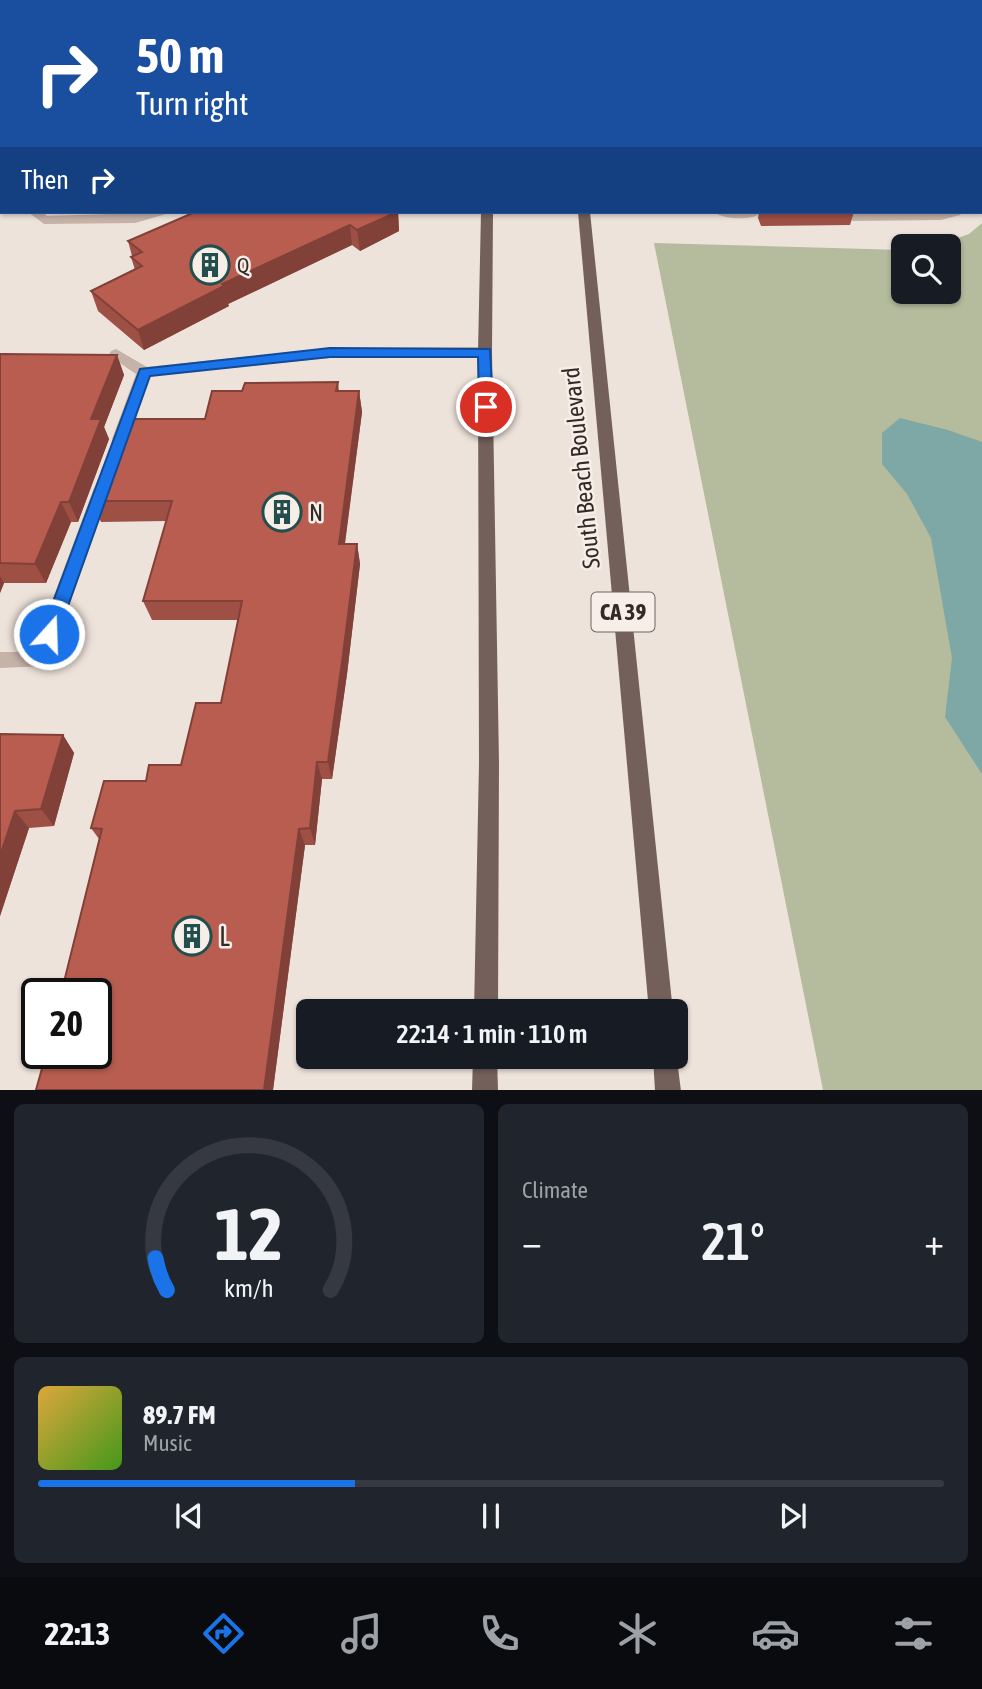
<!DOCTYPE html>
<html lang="en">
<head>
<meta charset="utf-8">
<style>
  :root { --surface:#171b24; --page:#20242c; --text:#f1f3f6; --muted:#9ea1a6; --line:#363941; --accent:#1a73e8 }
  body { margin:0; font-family:"Asap Condensed",sans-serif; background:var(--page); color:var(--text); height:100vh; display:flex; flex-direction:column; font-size:26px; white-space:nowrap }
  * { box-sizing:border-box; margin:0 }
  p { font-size:23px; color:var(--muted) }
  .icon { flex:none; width:38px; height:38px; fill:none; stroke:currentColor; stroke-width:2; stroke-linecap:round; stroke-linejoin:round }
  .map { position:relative; height:1090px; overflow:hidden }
  .side { display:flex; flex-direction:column; gap:14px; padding:14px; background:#0d0f14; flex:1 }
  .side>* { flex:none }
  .hud { position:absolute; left:0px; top:0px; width:984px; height:214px; box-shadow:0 2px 5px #0004; background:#1a4fa0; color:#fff; overflow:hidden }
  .fabs { position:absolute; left:891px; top:234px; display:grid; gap:14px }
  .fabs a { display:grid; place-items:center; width:70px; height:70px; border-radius:10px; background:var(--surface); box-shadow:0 2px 5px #0004; font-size:35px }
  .speed { position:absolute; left:21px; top:978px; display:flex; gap:14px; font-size:35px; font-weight:700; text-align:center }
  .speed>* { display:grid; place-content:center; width:91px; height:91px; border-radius:50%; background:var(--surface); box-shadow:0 2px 5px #0004; line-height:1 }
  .speed .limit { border:4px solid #111; border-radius:10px; background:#fff; color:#111 }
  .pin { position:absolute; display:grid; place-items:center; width:60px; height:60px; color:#fff; margin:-30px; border:4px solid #fff; border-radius:50%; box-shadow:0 2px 7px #0007 }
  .me { position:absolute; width:77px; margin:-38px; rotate:20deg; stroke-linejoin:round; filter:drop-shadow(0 0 5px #0008) }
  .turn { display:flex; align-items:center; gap:24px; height:147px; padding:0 21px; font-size:32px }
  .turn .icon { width:91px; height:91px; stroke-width:2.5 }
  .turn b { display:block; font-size:49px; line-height:60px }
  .then { display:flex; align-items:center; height:66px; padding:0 21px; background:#0003; gap:14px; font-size:26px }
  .big { font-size:52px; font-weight:600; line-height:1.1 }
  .side .card { flex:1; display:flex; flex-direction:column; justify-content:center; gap:10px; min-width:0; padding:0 24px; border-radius:10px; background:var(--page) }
  .side .dial { align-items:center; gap:0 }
  .dial svg { height:182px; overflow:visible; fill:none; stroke:var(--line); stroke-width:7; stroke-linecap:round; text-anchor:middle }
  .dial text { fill:var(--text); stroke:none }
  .song { display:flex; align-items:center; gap:21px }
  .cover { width:84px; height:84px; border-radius:10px; background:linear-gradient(135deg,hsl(40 70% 55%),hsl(100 70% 35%)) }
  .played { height:7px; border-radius:4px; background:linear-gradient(90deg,var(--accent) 35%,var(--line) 35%) }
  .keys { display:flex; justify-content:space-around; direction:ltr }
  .heat { display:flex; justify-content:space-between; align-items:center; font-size:38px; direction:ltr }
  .side .tiles { flex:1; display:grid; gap:14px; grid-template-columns:1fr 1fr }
  .card:last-child { grid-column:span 2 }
  .trip { position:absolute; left:296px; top:999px; width:392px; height:70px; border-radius:10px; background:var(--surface); box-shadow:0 2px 5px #0004; font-weight:600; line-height:70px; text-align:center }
  .dock { display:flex; height:112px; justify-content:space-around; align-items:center; background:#090b0e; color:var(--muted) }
  .dock .icon { width:49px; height:49px }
  .dock .current { color:var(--accent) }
  .dock b { font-size:32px; color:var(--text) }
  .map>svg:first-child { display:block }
</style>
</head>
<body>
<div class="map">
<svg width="982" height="1091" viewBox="0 0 982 1091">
  <rect width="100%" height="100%" fill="#eee3db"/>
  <polygon fill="#b5bb9d" points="982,223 982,1090 823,1090 654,243 903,250 903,292 948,292 948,247 932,247 969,234"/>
  <polygon fill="#7da8a5" points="900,418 948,430 982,442 982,774 945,717 952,658 931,538 907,494 882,464 882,433"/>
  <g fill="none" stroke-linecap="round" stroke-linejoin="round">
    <g fill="#7da8a5" fill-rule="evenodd">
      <polygon points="36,0 44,0 35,2"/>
      <polygon points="0,51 2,51 0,57"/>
    </g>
    <polyline stroke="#b09c93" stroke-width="2.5" stroke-dasharray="2 2" stroke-linecap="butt" points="0,160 2,157"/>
    <g fill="#c5b2a8" fill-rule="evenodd">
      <polygon points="403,0 498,0 401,2"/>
      <polygon points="961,0 971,0 960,2"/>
      <polygon points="28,212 42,212 47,216 173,212 135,223 44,224"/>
      <path d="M714,212H758L759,214C750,221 722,219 714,212Z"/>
      <polygon points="962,212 960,215 941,220 853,221 847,217 853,213"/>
      <polygon points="485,347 492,352 490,355 330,358 150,376 126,443 120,445 112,439 136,374 111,357 109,354 111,351 116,349 147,367 330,348"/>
      <polygon points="102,482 110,488 47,666 0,668 0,652 33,652 94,488"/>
    </g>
    <g fill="#73605a" fill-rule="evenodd">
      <polygon points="488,0 529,0 528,2"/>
      <rect x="560" y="0" width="10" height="2"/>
      <polygon points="481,212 493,212 492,352 499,763 498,1012 474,1012 479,763 478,352"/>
      <polygon points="578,212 590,212 673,1012 649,1012"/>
      <polygon points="676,1052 681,1091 655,1091 653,1057 676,1057"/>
      <polygon points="473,1057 497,1057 498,1091 472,1091"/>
    </g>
  </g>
  <g fill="#9e5045">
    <polygon points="398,212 399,231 360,251 352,245 228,304 229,306 144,350 98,311 91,291 135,270 131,257 132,256 128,241"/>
    <polygon points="759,212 854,212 850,225 761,226 758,218"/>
    <polygon points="0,354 117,355 124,375 104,427 109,439 78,522 71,522 46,583 4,583 0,593"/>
    <polygon points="338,382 339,391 359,391 362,412 345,544 357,544 360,564 347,674 332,779 322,779 315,845 305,845 273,1090 36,1090 44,1064 99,839 91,828 146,781 181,765 221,703 238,620 152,620 143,601 166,521 101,522 92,501 242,391"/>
    <polygon points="0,734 63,735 74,753 54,826 29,828 0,916"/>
  </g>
  <g fill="#814138">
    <rect x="348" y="0" width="10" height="2"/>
    <polygon points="398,212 399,231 360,251 357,230"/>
    <polygon points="350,225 352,245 228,304 229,306 144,350 138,330 222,284"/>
    <polygon points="117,355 124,375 104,427 109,439 78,522 69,502 91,419"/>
    <polygon points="359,391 362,412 342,564 339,544"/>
    <polygon points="61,502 71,522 46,583 35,564"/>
    <polygon points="357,544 360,564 347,674 332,779 328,762"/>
    <polygon points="0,576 4,583 0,593"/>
    <polygon points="63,735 74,753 54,826 41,809"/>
    <polygon points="317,762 322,779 315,845 310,828"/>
    <polygon points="15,811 29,828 0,916 0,856"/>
    <polygon points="299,829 305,845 273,1090 264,1090"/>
  </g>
  <g fill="#b85d50" stroke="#814138" stroke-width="2">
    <polygon points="101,0 348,0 348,2 100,2"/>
    <polygon points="195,212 397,212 357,230 350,225 222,284 224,286 138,330 91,291 142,266 131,257 142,252 128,241"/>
    <polygon points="0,354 117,355 91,419 101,419 69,502 61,502 35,564 0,563"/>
    <polygon points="338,382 336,391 359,391 339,544 357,544 343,655 328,762 317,762 310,828 299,829 264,1090 36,1090 46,1054 96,1054 96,994 61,994 102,829 91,828 104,781 146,781 149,765 181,765 196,703 221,703 242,601 143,601 172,501 92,501 122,419 205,419 212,391 242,391 245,383"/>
    <polygon points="0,734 63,735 41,809 15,811 0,856"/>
  </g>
  <polygon fill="#1a73e8" stroke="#114b97" stroke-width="2" points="330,348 490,349 493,407 486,412 479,407 478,357 330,357 150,376 58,634 55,639 43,639 41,634 140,369"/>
  <defs>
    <g id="building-ring" transform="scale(2.0125)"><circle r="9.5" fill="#f7eee7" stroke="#224f4d" stroke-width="1.5"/><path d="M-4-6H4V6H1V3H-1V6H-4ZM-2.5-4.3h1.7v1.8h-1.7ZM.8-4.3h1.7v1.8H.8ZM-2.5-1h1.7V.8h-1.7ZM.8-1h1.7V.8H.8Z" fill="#224f4d"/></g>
  </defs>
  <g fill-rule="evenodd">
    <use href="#building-ring" x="210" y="265"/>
    <use href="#building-ring" x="282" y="512"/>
    <use href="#building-ring" x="192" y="936"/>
  </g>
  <g text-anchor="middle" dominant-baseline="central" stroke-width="5" stroke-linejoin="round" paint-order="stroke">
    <g font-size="21" fill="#332a28" stroke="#f7eee7" text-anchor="start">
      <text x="237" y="265">Q</text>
    </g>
    <rect fill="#f7eee7" stroke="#6e6561" stroke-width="2" x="591.5" y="592.5" width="63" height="39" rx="5"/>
    <g font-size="23" font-weight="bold" fill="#332a28">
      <text x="623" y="612">CA 39</text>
    </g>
    <g font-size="24" fill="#332a28" stroke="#f7eee7">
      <text transform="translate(581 468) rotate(-96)">South Beach Boulevard</text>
    </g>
    <g font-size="24" fill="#332a28" stroke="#f7eee7" text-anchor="start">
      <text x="309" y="512">N</text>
    </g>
    <g font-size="28" fill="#332a28" stroke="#f7eee7" text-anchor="start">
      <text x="219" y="936">L</text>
    </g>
  </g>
</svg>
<div class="fabs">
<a><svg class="icon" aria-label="search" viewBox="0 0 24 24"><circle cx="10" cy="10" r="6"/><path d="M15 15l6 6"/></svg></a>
</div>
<div class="speed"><div class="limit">20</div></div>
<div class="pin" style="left:486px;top:407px;background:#d93025"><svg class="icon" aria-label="arrive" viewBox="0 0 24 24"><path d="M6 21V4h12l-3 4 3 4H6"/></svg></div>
<svg class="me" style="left:49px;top:634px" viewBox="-20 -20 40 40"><circle r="17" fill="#1a73e8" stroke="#fff" stroke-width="3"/><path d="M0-11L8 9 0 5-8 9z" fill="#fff"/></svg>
<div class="trip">22:14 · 1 min · 110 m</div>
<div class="hud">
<div class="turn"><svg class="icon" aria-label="right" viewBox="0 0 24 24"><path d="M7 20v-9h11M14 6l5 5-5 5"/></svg><div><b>50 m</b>Turn right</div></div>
<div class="then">Then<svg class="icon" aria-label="right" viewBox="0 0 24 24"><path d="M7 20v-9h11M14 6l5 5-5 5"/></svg></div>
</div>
</div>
<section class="side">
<div class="tiles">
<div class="card dial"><svg viewBox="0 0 100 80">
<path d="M14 69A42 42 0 1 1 86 69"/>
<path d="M14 69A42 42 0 0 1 9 55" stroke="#1a73e8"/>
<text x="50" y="56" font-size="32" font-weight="700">12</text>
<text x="50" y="72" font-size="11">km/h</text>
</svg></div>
<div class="card"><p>Climate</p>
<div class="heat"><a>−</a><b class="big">21°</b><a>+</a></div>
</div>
<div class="card">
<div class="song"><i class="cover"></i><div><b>89.7 FM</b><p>Music</p></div></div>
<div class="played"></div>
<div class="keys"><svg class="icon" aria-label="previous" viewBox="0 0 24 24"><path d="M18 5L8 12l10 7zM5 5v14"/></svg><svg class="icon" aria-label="pause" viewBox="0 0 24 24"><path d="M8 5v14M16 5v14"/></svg><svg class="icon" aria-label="next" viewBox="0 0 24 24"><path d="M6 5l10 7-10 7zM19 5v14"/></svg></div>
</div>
</div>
</section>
<nav class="dock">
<b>22:13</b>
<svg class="icon current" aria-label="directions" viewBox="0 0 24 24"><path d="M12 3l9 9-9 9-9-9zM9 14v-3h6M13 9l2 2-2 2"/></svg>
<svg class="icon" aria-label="music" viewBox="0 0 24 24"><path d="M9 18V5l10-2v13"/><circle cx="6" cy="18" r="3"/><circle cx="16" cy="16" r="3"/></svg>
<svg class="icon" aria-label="phone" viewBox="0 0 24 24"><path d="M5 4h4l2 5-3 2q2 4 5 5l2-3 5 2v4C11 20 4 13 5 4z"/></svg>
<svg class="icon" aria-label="climate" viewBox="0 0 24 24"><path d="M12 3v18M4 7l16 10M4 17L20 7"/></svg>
<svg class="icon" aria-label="car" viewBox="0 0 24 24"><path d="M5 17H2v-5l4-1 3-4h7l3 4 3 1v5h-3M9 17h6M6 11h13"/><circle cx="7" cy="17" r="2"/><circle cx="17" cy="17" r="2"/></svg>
<svg class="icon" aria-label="filters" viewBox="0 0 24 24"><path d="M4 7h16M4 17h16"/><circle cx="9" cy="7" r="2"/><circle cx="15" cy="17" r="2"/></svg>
</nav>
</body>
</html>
